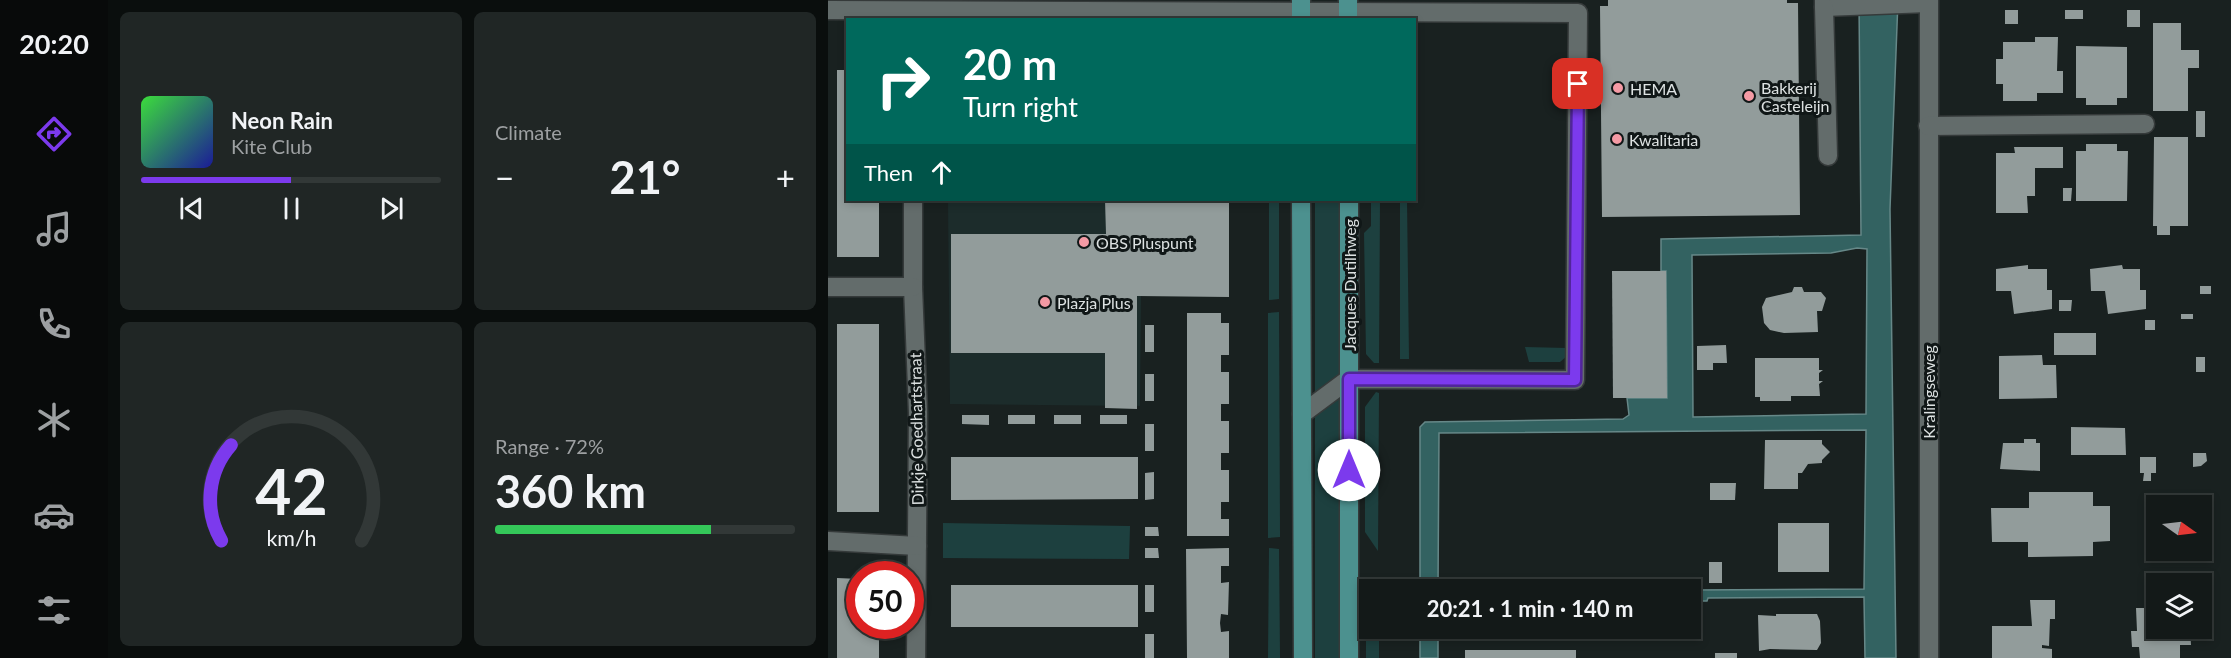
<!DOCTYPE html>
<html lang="en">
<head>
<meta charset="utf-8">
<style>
  :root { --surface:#131918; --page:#202625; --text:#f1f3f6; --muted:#9da0a2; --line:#323837; --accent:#7c3aed }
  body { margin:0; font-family:Lato,sans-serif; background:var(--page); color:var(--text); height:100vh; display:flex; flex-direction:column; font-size:22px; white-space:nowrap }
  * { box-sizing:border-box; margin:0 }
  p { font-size:20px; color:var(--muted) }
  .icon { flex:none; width:33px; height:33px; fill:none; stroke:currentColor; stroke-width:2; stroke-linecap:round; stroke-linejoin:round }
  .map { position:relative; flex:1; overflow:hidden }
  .sheet { display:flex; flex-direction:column; gap:12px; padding:12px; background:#0a0e0d; width:720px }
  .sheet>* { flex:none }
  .guide { position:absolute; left:18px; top:18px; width:570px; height:183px; border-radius:0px; box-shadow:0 3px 9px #0003,0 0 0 2px var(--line); background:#00695c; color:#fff; overflow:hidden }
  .needle { width:39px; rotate:104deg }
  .controls { position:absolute; left:1318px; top:495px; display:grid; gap:12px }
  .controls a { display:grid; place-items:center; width:66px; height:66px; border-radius:0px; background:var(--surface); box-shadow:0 3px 9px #0003,0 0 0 2px var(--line); font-size:30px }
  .speed { position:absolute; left:18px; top:561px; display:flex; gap:12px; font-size:30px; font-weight:700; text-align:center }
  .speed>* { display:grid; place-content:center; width:78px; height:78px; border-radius:50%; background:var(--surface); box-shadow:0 3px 9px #0003,0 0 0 2px var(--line); line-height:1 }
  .speed .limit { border:9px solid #d22; background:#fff; color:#111 }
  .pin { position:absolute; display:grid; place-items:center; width:51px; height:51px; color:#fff; margin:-26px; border-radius:12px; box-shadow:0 3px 9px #0006 }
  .me { position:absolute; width:66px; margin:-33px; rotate:0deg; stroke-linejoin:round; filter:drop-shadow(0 0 4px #0008) }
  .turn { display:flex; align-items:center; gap:21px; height:126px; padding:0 18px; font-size:27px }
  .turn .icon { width:78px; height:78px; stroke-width:2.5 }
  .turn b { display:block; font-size:42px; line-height:51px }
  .then { display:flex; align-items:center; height:57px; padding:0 18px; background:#0003; gap:12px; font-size:22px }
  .big { font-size:45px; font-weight:700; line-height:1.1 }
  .sheet .card { flex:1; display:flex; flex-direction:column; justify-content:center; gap:9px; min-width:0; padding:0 21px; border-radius:9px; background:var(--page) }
  .sheet .dial { align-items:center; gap:0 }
  .dial svg { height:156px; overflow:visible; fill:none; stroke:var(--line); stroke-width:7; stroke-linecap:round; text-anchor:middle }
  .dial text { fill:var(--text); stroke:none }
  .song { display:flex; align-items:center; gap:18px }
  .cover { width:72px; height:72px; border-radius:9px; background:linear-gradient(135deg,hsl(120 70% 55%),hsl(240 70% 35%)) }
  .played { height:6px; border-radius:3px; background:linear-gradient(90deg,var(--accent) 50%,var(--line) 50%) }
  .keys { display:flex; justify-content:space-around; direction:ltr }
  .heat { display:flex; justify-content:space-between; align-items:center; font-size:33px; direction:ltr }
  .charge { height:9px; border-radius:4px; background:linear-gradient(90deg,#34c759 72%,var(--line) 0) }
  .sheet .tiles { flex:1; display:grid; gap:12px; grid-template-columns:repeat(2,1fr) }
  .trip { position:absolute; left:531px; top:579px; width:342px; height:60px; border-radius:0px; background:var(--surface); box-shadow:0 3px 9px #0003,0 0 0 2px var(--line); font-weight:700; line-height:60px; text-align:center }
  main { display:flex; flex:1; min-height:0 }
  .dock { display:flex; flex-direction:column; width:108px; justify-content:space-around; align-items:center; background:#080a0a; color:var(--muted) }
  .dock .icon { width:42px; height:42px }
  .dock .active { color:var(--accent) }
  .dock b { font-size:27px; color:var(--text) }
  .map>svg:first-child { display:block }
</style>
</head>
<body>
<main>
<nav class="dock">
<b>20:20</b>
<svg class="icon active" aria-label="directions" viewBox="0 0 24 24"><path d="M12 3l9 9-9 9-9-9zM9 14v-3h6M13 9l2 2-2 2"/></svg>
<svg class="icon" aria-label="music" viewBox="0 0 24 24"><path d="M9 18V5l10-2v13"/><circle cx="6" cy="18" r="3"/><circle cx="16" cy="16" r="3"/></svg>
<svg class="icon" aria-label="phone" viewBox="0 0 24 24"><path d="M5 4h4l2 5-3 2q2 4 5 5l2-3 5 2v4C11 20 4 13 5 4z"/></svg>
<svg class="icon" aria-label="climate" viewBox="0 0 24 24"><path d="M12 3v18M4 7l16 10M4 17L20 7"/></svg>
<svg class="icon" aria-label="car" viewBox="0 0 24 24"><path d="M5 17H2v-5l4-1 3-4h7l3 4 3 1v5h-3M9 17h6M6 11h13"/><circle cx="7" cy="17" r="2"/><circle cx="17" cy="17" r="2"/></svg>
<svg class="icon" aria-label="filters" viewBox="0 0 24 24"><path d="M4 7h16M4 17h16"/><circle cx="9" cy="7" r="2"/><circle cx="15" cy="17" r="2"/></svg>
</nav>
<section class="sheet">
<div class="tiles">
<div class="card">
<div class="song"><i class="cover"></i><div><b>Neon Rain</b><p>Kite Club</p></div></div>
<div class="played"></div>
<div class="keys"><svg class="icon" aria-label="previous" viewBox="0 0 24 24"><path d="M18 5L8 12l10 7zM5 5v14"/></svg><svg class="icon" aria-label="pause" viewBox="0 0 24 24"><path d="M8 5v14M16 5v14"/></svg><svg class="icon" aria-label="next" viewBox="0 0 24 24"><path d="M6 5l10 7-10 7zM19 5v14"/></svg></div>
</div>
<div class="card"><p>Climate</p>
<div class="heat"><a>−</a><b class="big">21°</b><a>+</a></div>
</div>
<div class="card dial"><svg viewBox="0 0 100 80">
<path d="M14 69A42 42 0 1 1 86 69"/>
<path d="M14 69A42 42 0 0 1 19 20" stroke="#7c3aed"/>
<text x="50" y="56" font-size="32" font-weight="700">42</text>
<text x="50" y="72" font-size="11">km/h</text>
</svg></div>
<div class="card"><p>Range · 72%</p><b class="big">360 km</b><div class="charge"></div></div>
</div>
</section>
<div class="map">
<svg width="1403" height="658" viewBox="0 0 1403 658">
  <rect width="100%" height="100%" fill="#192120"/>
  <polygon fill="#1c2c2b" points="120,200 314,200 312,406 122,404"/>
  <g fill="#1d403f">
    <polygon points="441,200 451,200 451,299 441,300"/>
    <polygon points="487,200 511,200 513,658 487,658"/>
    <polygon points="543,200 552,200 551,363 546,363 538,354 536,233 543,226"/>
    <polygon points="572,200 579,200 581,359 572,359"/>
    <polygon points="451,312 452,537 440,538 440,313"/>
    <polygon points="697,347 739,348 739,356 732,362 701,362"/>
    <polygon points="548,392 551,393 550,551 537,532 537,407"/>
    <polygon points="115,523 302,526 301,559 115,558"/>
    <polygon points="441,548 451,549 452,658 440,658"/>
    <rect x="538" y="637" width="13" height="21"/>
  </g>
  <g fill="#336261" stroke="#688" stroke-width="1.5" fill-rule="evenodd">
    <path d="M1031,0H1070L1062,209L1068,658H1037L1036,597L880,598L879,601H863V590L1036,589L1038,430L611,433L610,589L592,590V427L597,422L795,419L801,415L799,398H839L838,271H833V239L1033,235ZM1029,248L1039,249L1038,414L865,417L864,255L1003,253Z"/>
    <rect x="592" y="629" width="18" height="29"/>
  </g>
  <g fill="#929c9b">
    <polygon points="780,0 959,0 959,3 970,3 972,215 774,217 772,6 780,6"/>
    <rect x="1177" y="10" width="13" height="14"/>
    <rect x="1237" y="10" width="18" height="9"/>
    <rect x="1299" y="10" width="13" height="17"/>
    <polygon points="1325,23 1353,23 1353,50 1371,50 1371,68 1360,68 1360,111 1325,111"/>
    <polygon points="1207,37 1230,37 1229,71 1235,71 1235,93 1209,93 1209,101 1175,101 1175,84 1168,84 1168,59 1175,59 1175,42 1207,42"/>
    <polygon points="1248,46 1299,47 1299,98 1289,98 1289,105 1258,105 1258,98 1248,98"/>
    <polygon points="9,70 20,70 20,200 51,200 51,257 9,257"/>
    <rect x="1368" y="111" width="9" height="26"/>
    <polygon points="1326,137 1360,137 1360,226 1342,226 1342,235 1329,235 1329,226 1325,226"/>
    <polygon points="1258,144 1289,144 1289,151 1300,151 1299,201 1248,201 1248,151 1258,151"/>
    <polygon points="1186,147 1235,147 1235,168 1207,168 1207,196 1199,196 1200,213 1168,213 1168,153 1187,153"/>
    <polygon points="1235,188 1244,188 1243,201 1235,201"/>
    <polygon points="277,200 401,200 401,297 309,296 309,409 277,408 277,353 123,353 123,234 278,234"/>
    <polygon points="1200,265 1200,269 1219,269 1219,290 1224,290 1224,309 1186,314 1183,291 1168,291 1168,269"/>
    <polygon points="1294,265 1295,269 1312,269 1312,290 1318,290 1318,309 1280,314 1277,291 1263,291 1262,269"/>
    <polygon points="784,271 838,271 839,398 785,398"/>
    <rect x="1372" y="286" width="11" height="8"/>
    <polygon points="966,287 974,287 976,292 993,292 998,298 994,311 989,311 990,332 956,333 942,330 936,323 934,307 938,298 964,292"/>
    <polygon points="1231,300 1244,300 1243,311 1231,311"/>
    <polygon points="359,313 393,313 393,323 401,323 401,355 393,355 393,372 401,372 401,404 393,404 393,421 401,421 401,453 393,453 393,470 401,470 401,502 393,502 393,519 401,519 401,536 359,536"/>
    <rect x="1353" y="314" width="12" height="5"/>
    <rect x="1317" y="320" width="10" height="10"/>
    <rect x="9" y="324" width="42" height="188"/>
    <rect x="317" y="325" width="9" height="27"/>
    <rect x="1226" y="333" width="42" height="22"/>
    <polygon points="898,345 899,363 885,363 885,370 869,370 869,346"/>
    <polygon points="1214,355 1215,365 1228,365 1229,398 1171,399 1171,356"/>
    <rect x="1368" y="357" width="9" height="15"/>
    <polygon points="927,358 991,358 991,370 995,370 991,373 991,381 995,381 991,384 992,396 963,396 963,401 932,401 932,397 927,397"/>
    <rect x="317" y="374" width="9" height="27"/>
    <polygon points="134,415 161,415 161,425 134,424"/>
    <rect x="180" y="415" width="27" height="9"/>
    <rect x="226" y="415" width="27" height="9"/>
    <rect x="272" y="415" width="27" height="9"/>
    <rect x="317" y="424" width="9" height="27"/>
    <polygon points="1243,427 1297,428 1298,455 1243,455"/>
    <polygon points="1196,439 1208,439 1208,443 1212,443 1212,471 1172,469 1175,443 1196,443"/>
    <polygon points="937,440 994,440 994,444 1002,452 994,460 994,463 980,464 974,473 970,473 970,489 936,489"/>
    <polygon points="1365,453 1378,453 1379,461 1373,466 1365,467"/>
    <polygon points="123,457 310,457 310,499 123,500"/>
    <polygon points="1312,457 1328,457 1328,473 1323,473 1323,481 1315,481 1316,473 1312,473"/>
    <polygon points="326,472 326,499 317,500 317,473"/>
    <polygon points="882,483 908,483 907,500 882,500"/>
    <polygon points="1201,492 1265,492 1265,506 1282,506 1282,541 1265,542 1265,556 1200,557 1200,542 1164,542 1163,508 1201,508"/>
    <rect x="950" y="523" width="51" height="49"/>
    <polygon points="317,527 330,527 331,536 317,536"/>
    <polygon points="317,548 330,548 331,558 317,558"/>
    <polygon points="401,548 401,566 393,566 393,583 401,582 400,615 393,614 392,623 393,632 401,631 401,658 359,658 358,549"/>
    <rect x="881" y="562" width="13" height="21"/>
    <polygon points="9,578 32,579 32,626 51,626 51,658 9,658"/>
    <rect x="123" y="585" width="187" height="42"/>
    <rect x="317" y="585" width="9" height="27"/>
    <polygon points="1202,600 1227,600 1227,619 1222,619 1221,646 1214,645 1214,648 1224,649 1224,658 1164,658 1164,626 1204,626"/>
    <polygon points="1308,608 1329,608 1329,628 1362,628 1363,645 1352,645 1352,658 1312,658 1311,647 1304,647 1303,631 1309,631"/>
    <polygon points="948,614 989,614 992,621 993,643 989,650 942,649 931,651 930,615 948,616"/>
    <rect x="317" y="634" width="9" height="24"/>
    <rect x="637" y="650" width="111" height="8"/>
    <rect x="887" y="653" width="22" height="5"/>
  </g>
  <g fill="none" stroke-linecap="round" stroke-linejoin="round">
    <g stroke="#353a3a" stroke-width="21">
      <g id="minor">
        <polyline points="996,0 996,7 1100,3"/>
        <polyline points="1101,0 1101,658"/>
        <polyline points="996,7 1000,156"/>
        <path d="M0,10C250,11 500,12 750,13L747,380L521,379L474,414"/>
        <polyline points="1100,126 1317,124"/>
        <polyline points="85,200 85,287 90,413 88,658"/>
        <polyline points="0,287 85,287"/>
        <polyline points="0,541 89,546"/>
      </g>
    </g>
    <g stroke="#353a3a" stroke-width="21">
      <g id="major">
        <polyline points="520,0 520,20"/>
        <polyline points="473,20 473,0"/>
        <polyline points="473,200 475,658"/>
        <polyline points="521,200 521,658"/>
      </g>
    </g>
    <use href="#minor" stroke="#636c6b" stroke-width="18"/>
    <use href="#major" stroke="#4c918f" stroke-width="18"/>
  </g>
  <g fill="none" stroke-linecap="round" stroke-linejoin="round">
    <g stroke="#51269a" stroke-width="15">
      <polyline id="route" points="521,470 521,379 747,380 750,84"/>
    </g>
    <use href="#route" stroke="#7c3aed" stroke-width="10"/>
  </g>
  <g fill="#f49aa4" stroke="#101717" stroke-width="2">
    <circle cx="790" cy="88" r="6"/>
    <circle cx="921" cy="96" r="6"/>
    <circle cx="789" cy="139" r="6"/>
    <circle cx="256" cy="242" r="6"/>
    <circle cx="217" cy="302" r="6"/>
  </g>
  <g text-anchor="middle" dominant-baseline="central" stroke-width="6" stroke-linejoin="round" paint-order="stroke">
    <g font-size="16" fill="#dde2e2" stroke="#101717" text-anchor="start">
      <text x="933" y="87">Bakkerij<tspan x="933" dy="18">Casteleijn</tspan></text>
      <text x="802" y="88">HEMA</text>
      <text x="801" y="139">Kwalitaria</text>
      <text x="268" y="242">OBS Pluspunt</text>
      <text x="229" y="302">Plazja Plus</text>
    </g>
    <g font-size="16" fill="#dde2e2" stroke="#101717">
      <text transform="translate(521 285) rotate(-90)">Jacques Dutilhweg</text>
      <text transform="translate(1100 392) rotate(-90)">Kralingseweg</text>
      <text transform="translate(88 429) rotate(-91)">Dirkje Goedhartstraat</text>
    </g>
  </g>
</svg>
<div class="controls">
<a><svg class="needle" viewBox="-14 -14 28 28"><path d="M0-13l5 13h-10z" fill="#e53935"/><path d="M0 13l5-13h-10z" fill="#9da0a2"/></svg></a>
<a><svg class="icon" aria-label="layers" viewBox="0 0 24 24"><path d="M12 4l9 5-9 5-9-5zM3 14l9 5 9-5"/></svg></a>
</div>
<div class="speed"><div class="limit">50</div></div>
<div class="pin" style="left:750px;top:84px;background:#d93025"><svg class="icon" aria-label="arrive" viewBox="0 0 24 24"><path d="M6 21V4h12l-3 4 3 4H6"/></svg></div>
<svg class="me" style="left:521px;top:470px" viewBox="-20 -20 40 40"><circle r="19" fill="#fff"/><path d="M0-13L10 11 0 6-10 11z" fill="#7c3aed"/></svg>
<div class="trip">20:21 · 1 min · 140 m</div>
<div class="guide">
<div class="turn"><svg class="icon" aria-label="right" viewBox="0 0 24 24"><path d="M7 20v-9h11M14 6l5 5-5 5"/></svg><div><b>20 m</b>Turn right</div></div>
<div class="then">Then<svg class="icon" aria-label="ahead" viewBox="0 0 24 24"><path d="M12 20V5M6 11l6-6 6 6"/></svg></div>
</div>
</div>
</main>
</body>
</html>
